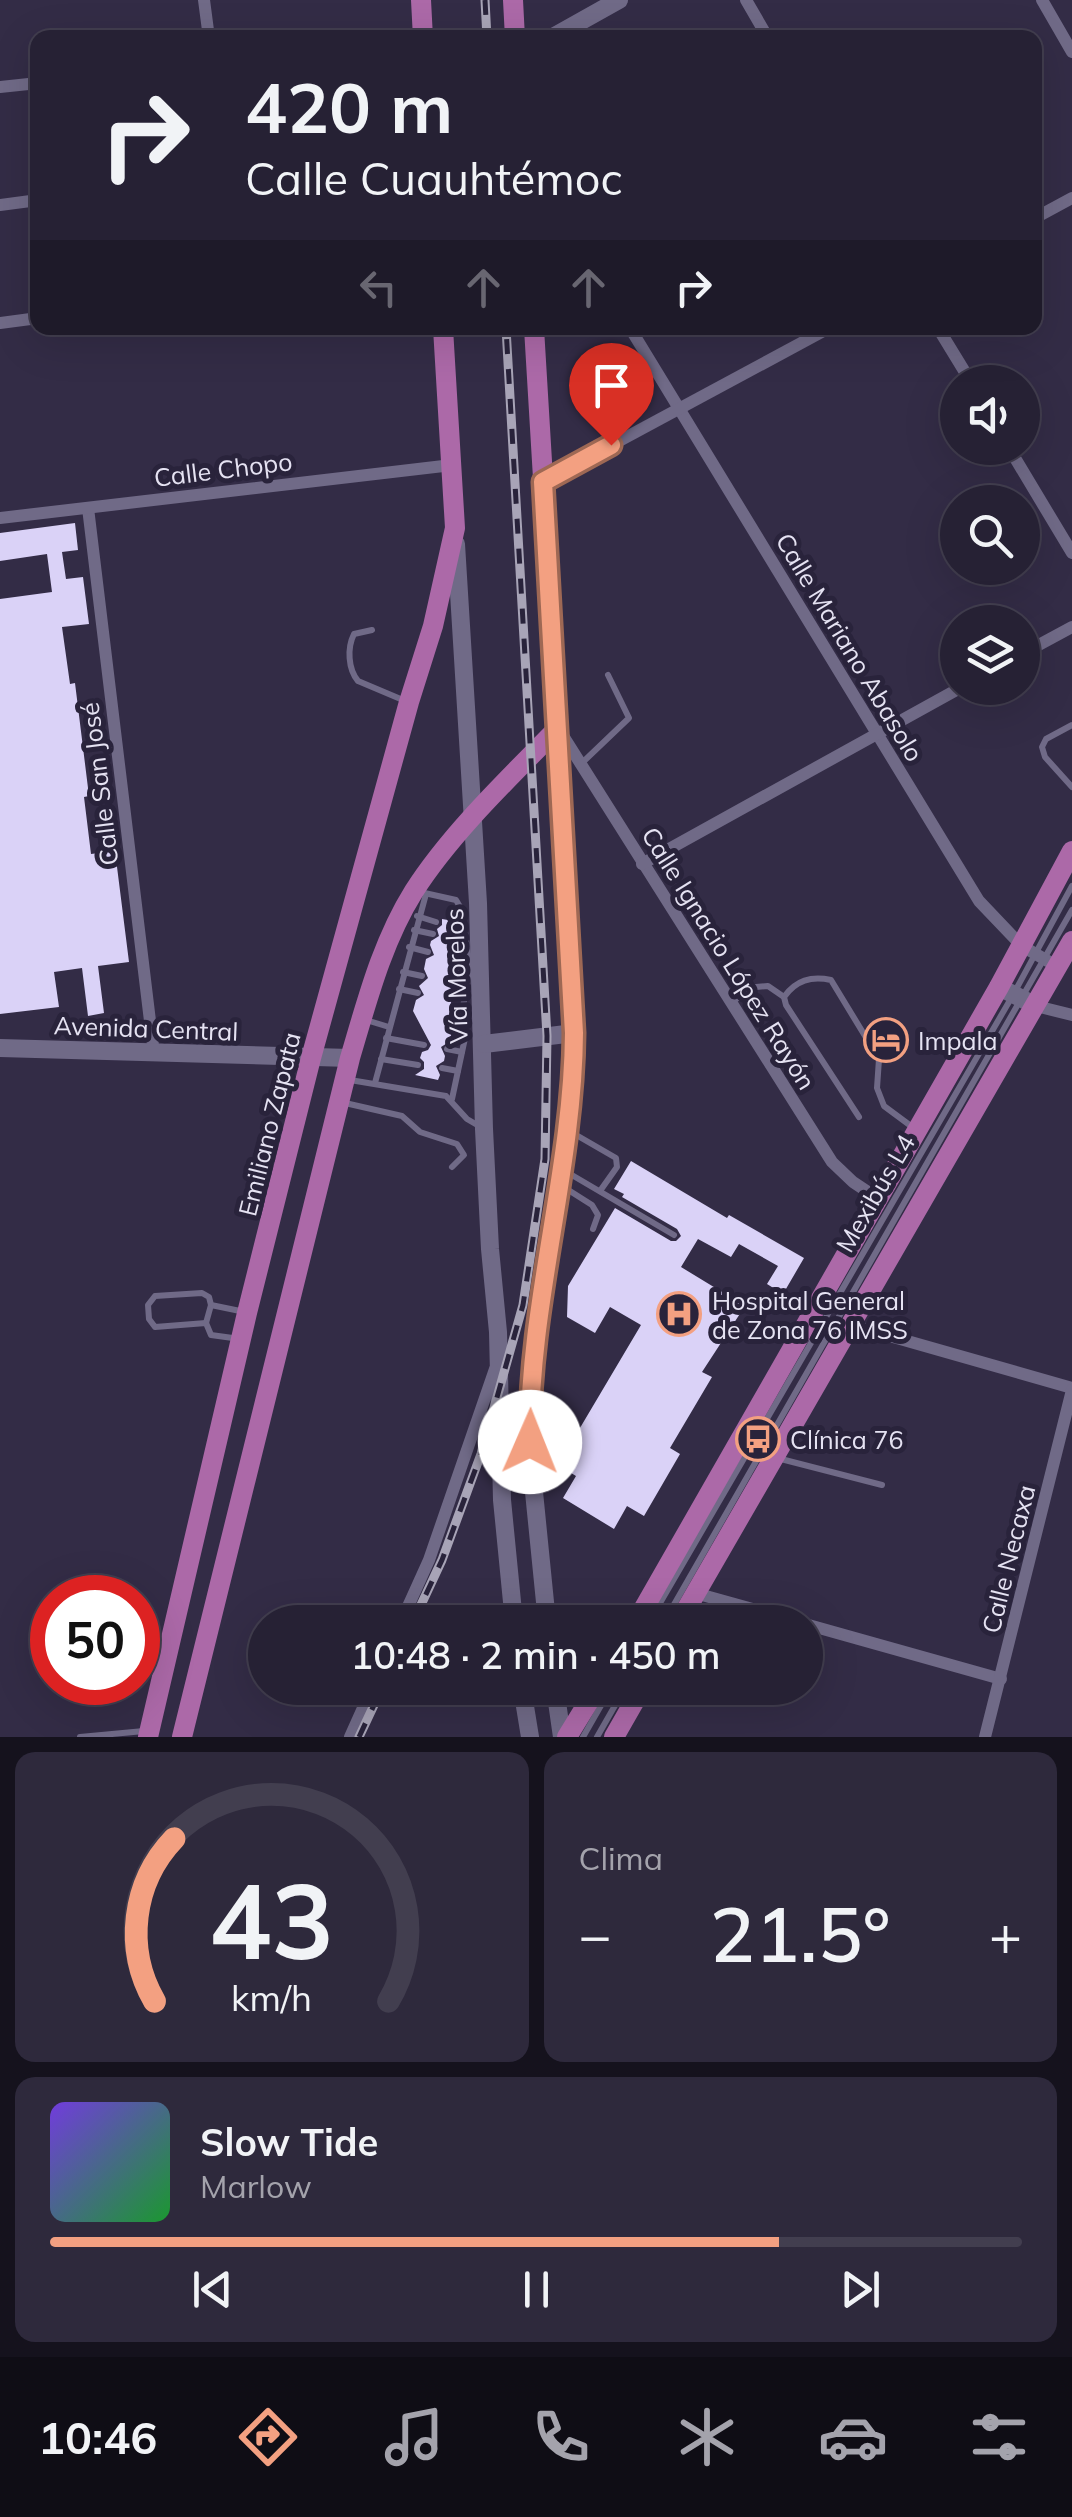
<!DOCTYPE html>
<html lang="es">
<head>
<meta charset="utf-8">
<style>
  :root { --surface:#262134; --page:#2e293c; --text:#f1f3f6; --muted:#a4a3ac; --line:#423e4f; --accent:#f3a081 }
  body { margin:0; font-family:Mulish,sans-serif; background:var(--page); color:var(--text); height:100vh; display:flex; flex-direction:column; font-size:38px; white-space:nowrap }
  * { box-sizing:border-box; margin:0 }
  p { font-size:32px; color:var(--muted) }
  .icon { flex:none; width:55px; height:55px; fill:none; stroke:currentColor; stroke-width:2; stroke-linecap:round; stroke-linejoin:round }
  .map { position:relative; height:1737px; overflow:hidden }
  .side { display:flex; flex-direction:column; gap:15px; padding:15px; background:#15121d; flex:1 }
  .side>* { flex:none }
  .top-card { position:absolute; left:30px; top:30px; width:1012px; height:305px; border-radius:20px; box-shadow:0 10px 40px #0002,0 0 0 2px var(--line); background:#262134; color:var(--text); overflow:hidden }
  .buttons { position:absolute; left:940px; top:365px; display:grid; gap:20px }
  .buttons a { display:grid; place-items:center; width:100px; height:100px; border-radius:50%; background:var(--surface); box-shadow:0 10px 40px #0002,0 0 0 2px var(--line); font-size:50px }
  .speed { position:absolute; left:30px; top:1575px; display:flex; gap:20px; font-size:50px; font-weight:700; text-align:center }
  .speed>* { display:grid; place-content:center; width:130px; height:130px; border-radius:50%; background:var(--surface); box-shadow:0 10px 40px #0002,0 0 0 2px var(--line); line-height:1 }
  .speed .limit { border:15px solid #d22; background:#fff; color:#111 }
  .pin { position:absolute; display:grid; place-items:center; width:85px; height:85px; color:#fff; margin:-102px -42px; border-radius:50% 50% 50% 0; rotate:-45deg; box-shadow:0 0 10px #0007 }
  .pin .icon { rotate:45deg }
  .me { position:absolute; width:110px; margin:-55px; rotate:1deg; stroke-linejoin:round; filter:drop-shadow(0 0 8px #0008) }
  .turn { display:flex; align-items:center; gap:35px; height:210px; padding:0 50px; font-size:45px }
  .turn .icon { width:130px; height:130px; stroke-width:2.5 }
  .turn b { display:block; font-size:70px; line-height:85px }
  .lanes { display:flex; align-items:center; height:95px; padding:0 50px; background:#0003; justify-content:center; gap:50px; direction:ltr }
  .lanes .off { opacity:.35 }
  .big { font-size:75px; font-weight:600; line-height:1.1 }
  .side .tile { flex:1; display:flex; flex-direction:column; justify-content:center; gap:15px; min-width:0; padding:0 35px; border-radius:20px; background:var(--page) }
  .side .dial { align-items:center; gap:0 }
  .dial svg { height:260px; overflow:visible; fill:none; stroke:var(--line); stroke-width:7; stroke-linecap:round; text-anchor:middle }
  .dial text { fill:var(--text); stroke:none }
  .song { display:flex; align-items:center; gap:30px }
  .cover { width:120px; height:120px; border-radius:15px; background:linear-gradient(135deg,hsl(260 70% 55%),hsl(130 70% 35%)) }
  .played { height:10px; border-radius:5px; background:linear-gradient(90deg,var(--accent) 75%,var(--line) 75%) }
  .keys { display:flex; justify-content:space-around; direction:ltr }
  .heat { display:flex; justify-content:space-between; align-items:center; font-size:55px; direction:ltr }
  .side .tiles { flex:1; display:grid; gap:15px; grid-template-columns:1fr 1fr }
  .tile:last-child { grid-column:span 2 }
  .trip { position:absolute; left:248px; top:1605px; width:575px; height:100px; border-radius:50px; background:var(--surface); box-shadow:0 10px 40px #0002,0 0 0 2px var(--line); font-weight:600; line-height:100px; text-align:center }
  .tabs { display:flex; height:160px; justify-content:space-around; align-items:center; background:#0f0d15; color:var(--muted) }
  .tabs .icon { width:70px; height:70px }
  .tabs .active { color:var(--accent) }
  .tabs b { font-size:45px; color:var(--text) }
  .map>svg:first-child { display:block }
</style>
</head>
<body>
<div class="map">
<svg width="1072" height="1737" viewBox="0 0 1072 1737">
  <rect width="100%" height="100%" fill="#332c46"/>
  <g fill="#dad2f7">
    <polygon points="75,523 78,550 62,552 66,579 83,577 89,624 62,627 70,684 75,683 89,796 84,797 91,854 115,851 129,962 98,966 104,1013 88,1016 82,968 54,972 59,1007 0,1014 0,599 52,592 47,554 0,561 0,533"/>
    <polygon points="442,919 454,921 462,961 449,1010 455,1022 449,1042 441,1047 445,1056 444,1061 436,1066 440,1075 438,1080 415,1075 424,1069 424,1062 420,1058 422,1052 428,1050 431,1045 413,1011 416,1000 424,995 419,986 428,978 424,969 426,959 434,955 430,945 431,941 439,936 437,929 442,925"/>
    <polygon points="631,1161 727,1218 729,1215 804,1258 783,1294 767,1284 778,1266 739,1244 731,1257 698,1239 681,1267 745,1306 702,1372 712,1377 670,1448 680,1454 644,1516 627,1506 614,1529 563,1498 576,1476 558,1465 641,1325 610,1307 595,1333 567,1317 568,1286 615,1208 671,1241 676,1241 681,1236 677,1229 622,1197 624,1194 614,1189"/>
  </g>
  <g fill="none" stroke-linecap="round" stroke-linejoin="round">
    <g stroke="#706a87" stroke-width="6">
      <path d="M372,630L354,634C347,648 348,669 358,681L403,700"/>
      <polyline points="1072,725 1046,739 1042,747 1045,757 1072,787"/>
      <polyline points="583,762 629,718 608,675"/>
      <polyline points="420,892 456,900 462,910 470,969 461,1017 465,1038 452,1099"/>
      <polyline points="417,916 436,922"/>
      <polyline points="414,930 433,934"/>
      <polyline points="409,947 428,952"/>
      <polyline points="403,972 422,976"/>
      <polyline points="399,989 418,993"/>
      <polyline points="733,1001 756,987 768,986 784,997"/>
      <polyline points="366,1020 389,1027"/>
      <polyline points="386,1038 424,1045"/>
      <polyline points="447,1049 462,1052"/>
      <polyline points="381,1059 418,1065"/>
      <polyline points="442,1068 458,1071"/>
      <polyline points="350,1080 446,1096 467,1119 479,1126"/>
      <polyline points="375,1083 426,894"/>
      <polyline points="345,1103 402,1116 420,1132 457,1144 464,1155 452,1167"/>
      <path d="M859,1117L786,1005L784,997C796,980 811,976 831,980L879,1059L877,1088L884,1106L915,1129"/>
      <polyline points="571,1132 616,1158 617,1167 600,1191"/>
      <polyline points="565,1171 674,1235"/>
      <polyline points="562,1186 592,1205 598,1215 593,1229"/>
      <polyline points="206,1323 211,1305"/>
      <polyline points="240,1339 211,1335 206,1323 155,1327 149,1319 148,1305 155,1296 202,1293 209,1297 211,1305 245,1312"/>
      <polyline points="777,1458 882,1485"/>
      <polyline points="649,1622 1013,995 1072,886"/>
      <polyline points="664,1622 1072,910"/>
      <polyline points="80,1737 144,1731"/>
      <polyline points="583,1737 611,1688"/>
      <polyline points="597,1737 625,1688"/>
    </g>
    <g stroke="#706a87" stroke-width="12">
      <polyline points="204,0 209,38"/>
      <polyline points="746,0 768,38"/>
      <polyline points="1042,0 1072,52"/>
      <polyline points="0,87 38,83"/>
      <polyline points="0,205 38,200"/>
      <polyline points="1035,218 1072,198"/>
      <polyline points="0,323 38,318"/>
      <polyline points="630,328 979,901 1022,946 1058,967"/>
      <polyline points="938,328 971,382"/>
      <polyline points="1009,448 1072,553"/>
      <polyline points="543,482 829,328"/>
      <polyline points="88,508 154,1054"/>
      <polyline points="0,518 452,465"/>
      <polyline points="1022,654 1072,627"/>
      <polyline points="560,731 832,1162 853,1182 877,1198"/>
      <polyline points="642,864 960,688"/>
      <polyline points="1036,1006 1072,1015"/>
      <polyline points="851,1325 1072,1388"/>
      <polyline points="695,1593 799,1622"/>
      <polyline points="401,1622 429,1560 495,1369"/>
      <polyline points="805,1624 1001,1679"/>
      <polyline points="350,1737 372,1688"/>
      <polyline points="985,1737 1072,1390"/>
    </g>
    <g stroke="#706a87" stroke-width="18">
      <polyline points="551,38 619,0"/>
      <polyline points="456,544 478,903 484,1129 490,1249 498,1332 502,1500 514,1622"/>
      <polyline points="999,987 1036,1006"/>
      <polyline points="484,1044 574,1033"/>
      <polyline points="0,1048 350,1058"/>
      <polyline points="547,1622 532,1472 530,1410 537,1333 574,1089 574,1033 558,728"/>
      <polyline points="522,1688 530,1737"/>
      <polyline points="555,1688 562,1737"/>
    </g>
    <g stroke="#ac69a8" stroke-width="20">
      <polyline points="421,0 423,38"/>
      <polyline points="513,0 515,38"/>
      <polyline points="636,1622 999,987 1072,851"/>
      <polyline points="679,1622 1072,941"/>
      <polyline points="148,1737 247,1313 311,1058 409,702 433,626 455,528 443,328"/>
      <path d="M182,1737L350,1058C367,1001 382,942 414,891C451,833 510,777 558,728L534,328"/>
      <polyline points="567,1737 597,1688"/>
      <polyline points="614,1737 642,1688"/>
    </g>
    <g stroke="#a8a4b7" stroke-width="9">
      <g id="rail">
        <polyline points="485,0 487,38"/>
        <polyline points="413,1622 442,1560 481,1454 523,1305 545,1159 547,1036 506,328"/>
        <polyline points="359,1737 382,1688"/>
      </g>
    </g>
    <use href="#rail" stroke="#29233b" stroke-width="5" stroke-dasharray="15" stroke-linecap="butt"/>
  </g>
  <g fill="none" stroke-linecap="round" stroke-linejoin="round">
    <g stroke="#9e6854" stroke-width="25">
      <path id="route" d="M530,1442C528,1305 573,1171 574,1033L543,482L611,445"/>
    </g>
    <use href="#route" stroke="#f3a081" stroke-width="18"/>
  </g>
  <defs>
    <g id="hotel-ring" transform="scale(2.25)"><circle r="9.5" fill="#29233b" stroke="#f3a081" stroke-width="1.5"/><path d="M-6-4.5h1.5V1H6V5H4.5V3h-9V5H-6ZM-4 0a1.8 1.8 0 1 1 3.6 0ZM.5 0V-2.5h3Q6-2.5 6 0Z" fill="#f3a081"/></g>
    <g id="hospital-ring" transform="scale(2.25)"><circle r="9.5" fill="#29233b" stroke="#f3a081" stroke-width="1.5"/><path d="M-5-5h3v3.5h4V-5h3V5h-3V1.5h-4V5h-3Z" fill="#f3a081"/></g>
    <g id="bus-ring" transform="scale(2.25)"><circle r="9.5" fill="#29233b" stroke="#f3a081" stroke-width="1.5"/><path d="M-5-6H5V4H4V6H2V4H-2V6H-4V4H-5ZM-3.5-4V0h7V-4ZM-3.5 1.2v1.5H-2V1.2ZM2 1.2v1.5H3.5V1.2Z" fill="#f3a081"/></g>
  </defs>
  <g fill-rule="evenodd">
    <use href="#hotel-ring" x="886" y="1040"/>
    <use href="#hospital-ring" x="679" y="1314"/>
    <use href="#bus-ring" x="758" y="1439"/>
  </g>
  <g text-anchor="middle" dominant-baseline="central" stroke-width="10" stroke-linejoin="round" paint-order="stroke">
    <g font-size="25" fill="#e5e2f2" stroke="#29233b">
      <text transform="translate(223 469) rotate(-7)">Calle Chopo</text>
      <text transform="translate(850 647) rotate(59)">Calle Mariano Abasolo</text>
      <text transform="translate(99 784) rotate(-97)">Calle San José</text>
      <text transform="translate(729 958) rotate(58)">Calle Ignacio López Rayón</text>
      <text transform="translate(456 976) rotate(-92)">Vía Morelos</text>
      <text transform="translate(146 1028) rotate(2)">Avenida Central</text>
      <text transform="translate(269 1124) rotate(-76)">Emiliano Zapata</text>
      <text transform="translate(875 1193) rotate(-60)">Mexibús L4</text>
      <text transform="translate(1008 1559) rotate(-76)">Calle Necaxa</text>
    </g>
    <g font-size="25" fill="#e5e2f2" stroke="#29233b" text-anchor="start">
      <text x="918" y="1040">Impala</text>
      <text x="712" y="1300">Hospital General<tspan x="712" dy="29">de Zona 76 IMSS</tspan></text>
      <text x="790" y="1439">Clínica 76</text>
    </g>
  </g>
</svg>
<div class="buttons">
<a><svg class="icon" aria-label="sound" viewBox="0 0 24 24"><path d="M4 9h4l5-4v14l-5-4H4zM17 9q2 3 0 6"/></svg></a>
<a><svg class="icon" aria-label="search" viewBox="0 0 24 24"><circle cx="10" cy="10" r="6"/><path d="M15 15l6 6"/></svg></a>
<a><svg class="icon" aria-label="layers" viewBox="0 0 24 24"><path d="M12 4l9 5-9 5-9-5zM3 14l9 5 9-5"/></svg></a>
</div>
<div class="speed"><div class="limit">50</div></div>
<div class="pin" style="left:611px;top:445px;background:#d93025"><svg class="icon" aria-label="arrive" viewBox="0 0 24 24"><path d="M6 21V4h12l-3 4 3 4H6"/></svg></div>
<svg class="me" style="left:530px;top:1442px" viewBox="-20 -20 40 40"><circle r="19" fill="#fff"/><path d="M0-13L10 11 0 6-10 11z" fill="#f3a081"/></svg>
<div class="trip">10:48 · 2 min · 450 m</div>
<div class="top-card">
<div class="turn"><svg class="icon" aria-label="right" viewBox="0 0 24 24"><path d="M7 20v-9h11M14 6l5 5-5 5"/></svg><div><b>420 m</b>Calle Cuauhtémoc</div></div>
<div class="lanes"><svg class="icon off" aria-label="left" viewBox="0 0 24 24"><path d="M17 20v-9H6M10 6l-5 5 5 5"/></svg><svg class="icon off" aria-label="ahead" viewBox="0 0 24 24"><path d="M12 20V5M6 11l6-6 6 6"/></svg><svg class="icon off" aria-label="ahead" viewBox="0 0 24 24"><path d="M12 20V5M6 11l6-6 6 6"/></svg><svg class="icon" aria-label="right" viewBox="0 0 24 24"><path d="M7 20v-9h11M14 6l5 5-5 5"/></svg></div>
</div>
</div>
<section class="side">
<div class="tiles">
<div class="tile dial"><svg viewBox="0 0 100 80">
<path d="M14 69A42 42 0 1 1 86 69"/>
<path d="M14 69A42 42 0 0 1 20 19" stroke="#f3a081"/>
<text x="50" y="56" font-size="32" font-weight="700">43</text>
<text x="50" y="72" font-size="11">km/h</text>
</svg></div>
<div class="tile"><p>Clima</p>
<div class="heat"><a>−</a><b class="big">21.5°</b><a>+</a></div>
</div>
<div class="tile">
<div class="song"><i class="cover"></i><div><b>Slow Tide</b><p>Marlow</p></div></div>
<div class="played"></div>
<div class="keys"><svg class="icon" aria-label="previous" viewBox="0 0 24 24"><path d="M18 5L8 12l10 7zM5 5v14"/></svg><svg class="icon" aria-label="pause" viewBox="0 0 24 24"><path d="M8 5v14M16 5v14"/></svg><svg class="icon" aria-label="next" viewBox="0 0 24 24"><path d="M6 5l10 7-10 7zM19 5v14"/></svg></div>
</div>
</div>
</section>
<nav class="tabs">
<b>10:46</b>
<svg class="icon active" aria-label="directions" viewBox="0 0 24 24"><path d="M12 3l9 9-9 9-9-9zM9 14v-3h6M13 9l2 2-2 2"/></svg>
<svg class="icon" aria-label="music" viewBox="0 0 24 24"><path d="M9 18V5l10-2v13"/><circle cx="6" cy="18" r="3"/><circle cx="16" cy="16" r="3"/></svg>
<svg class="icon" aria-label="phone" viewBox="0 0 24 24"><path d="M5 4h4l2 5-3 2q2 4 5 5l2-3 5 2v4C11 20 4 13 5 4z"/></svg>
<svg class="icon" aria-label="climate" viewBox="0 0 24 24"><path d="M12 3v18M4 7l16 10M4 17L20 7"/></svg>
<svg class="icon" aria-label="car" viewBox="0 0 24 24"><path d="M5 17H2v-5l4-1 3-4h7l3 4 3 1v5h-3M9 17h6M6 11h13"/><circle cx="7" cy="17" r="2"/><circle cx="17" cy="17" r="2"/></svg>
<svg class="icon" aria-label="filters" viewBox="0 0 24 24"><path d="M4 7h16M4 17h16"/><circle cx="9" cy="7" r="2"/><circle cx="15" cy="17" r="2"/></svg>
</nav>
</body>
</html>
